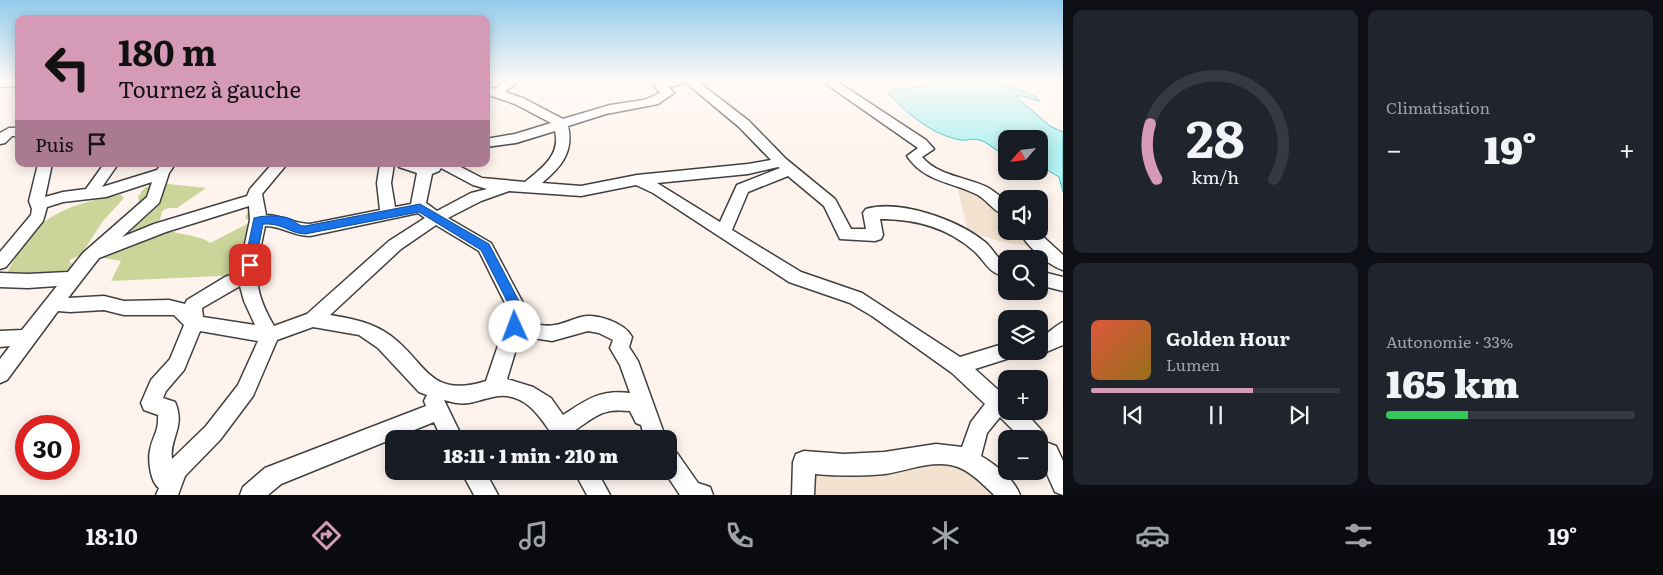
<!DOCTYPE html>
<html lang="fr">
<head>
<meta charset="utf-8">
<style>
  :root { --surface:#171b24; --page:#20242c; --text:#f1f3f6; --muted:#9ea1a6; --line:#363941; --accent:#d59ab5 }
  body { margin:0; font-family:Literata,serif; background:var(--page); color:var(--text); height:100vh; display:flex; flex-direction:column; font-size:19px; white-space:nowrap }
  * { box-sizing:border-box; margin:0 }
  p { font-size:16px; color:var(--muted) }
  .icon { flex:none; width:28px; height:28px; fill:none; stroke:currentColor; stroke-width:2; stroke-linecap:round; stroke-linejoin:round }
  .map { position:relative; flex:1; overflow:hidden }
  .details { display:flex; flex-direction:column; gap:10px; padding:10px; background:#0d0f14; width:600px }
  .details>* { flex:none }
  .hud { position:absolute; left:15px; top:15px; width:475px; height:152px; border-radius:10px; box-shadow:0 2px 12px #0003; background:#d59ab5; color:#111; overflow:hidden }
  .needle { width:32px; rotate:242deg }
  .controls { position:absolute; left:998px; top:130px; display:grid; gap:10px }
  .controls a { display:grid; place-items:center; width:50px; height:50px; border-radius:10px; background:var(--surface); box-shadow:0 2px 12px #0003; font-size:25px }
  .speed { position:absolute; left:15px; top:415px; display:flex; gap:10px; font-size:25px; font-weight:700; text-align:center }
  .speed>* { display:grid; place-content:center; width:65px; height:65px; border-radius:50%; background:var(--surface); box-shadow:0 2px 12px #0003; line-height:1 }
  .speed .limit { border:8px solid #d22; background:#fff; color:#111 }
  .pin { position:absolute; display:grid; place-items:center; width:42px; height:42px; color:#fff; margin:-21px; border-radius:10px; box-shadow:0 2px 8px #0006 }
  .me { position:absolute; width:55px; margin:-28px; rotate:358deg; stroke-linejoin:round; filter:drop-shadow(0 0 4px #0008) }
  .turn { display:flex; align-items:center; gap:18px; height:105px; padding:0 20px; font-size:22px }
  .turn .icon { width:65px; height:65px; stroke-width:2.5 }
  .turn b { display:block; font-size:35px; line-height:42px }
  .then { display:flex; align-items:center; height:48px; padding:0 20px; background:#0003; gap:10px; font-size:19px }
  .big { font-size:38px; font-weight:800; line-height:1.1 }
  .details .tile { flex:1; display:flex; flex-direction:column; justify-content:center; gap:8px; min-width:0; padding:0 18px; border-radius:10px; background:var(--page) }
  .details .dial { align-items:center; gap:0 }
  .dial svg { height:130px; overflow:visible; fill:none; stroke:var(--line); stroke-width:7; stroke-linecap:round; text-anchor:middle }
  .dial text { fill:var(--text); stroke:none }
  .song { display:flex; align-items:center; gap:15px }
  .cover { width:60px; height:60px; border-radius:8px; background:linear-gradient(135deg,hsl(10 70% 55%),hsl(40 70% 35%)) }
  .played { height:5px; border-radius:2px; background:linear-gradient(90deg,var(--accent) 65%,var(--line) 65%) }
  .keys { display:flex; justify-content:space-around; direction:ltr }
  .heat { display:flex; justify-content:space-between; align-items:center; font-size:28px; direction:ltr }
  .charge { height:8px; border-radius:4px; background:linear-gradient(90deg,#34c759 33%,var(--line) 0) }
  .details .tiles { flex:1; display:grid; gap:10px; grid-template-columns:repeat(2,1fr) }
  .trip { position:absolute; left:385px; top:430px; width:292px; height:50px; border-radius:10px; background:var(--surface); box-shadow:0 2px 12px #0003; font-weight:800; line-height:50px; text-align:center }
  .dock { display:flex; height:80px; justify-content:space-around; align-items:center; background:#090b0e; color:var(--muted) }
  .dock .icon { width:35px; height:35px }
  .dock .on { color:var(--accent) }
  .dock b { font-size:22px; color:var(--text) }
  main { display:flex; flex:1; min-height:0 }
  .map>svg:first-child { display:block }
</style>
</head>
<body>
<main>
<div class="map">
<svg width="1063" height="495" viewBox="0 0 1063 495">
  <rect width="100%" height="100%" fill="#fef4ed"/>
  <g fill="#f2e2cf">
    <polygon points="955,180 997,201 1006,210 1006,231 1027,231 1044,249 999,241 968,231"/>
    <polygon points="955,455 1006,495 803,495 804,462"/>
  </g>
  <g fill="#cbd59a">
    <polygon points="159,183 206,188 177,208 168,208 162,211 160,220 109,240 124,218 139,202 138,197 144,188"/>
    <path d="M121,195L124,198L103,221L81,255L70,260V263H78L66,275L8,272C31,218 65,204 121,195Z"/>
    <path d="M250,205L254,210L243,275L111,281L121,261L98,257L164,229C178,235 201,235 210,243L251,222L245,218Z"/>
  </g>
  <path fill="#b5f1f2" stroke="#41c0c4" d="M930,81H998C1011,91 1029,88 1040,101L1022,96H1015L1050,126L1063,132V192L1059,177L1039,165V139H1006V154C995,152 989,142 979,140C973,138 966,141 960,140C931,134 909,115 889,94L893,90L928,86Z"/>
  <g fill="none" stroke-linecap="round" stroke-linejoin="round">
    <g stroke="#404040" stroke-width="3">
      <g id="street">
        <polygon points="0,81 19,81 19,86 0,87"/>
        <path d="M505,81H518L505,92L523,98L563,119L610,105L644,100L660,93L654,86L656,83L666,81H697L749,121L786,159L835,199L851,229H866L863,213L866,209C900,199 958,220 985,242C993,249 997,259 1006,264V277C987,272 987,263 974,251C947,227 915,219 880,219L883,235L881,239L875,241L840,239L824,206L788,176L748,192L732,230L801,272L862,293L960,357L1006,343V351H1015L1013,357L975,369L1006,397V411H1024L1043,432L1046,439L1044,444L1048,443L1056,446L1063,461V495L1055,492L1039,456V439H1022L1000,417L987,433L981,456C996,465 1014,479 1020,495H994C983,484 971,472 958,467C935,458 907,471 885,474C862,476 838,476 815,474L814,495H792L793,462L796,454L804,451L844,454L884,452L936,444L962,447L971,422L985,404L952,373L872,316L850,303L789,282L653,193L636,185L581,196L509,191L481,201L448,218L491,243L523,303L526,316L524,322C534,324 545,327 555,325C564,324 572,319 581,317C596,313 625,323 632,337L629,347L638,361L666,439H645L641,425L636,423L630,411C602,408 596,416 574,431L577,439H555C540,416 524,390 493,397C470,402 468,407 444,400L463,439H442L434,422L281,484L268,495H240L243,487L265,468L426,406L424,401L427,395L419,392L378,348L359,335L313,327L277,340L253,396L220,440L185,476L178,495H156L159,488C150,482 148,459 150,450C153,435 159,432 158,415L144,410L141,403L151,380L170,359L184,325L174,315H124L104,310L70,312L58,311L7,380L0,383V359L10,346L0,347V331L22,330L57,286L28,288L0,287V273L28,274L68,272L83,253L147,197L152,182L106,197L63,202L47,207L43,221L6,267L0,269V252L31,215L32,209L29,201L38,164H52L45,197L63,192L86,189L104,164H118L102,187L157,170L161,164H175L169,173L159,203L122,237L154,224L247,196L250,189L272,164H287L262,194L266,215C282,215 295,224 310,224L380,210L377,183L380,164H394L391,183L395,207L411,204L417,173L399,167L397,164H418L425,166L432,164H455L482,178L525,182C542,168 561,155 555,131L516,143L486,147V139L515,134L551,123L515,104L486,94V86L495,89ZM684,81L739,127L771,160L748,164L637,175L581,186L542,183C561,167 574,152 568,126L606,114L658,104L674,93L669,87L682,84ZM778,167L780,168L737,185L720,222L657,183L748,174ZM441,168L473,185L487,189L471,193L437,211L426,203L432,174L439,171ZM249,206L250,220L239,272L225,277L187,300L185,304L169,300L124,301L104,296L68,298L99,258L166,232ZM418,213L425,218L389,241L307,314L274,326C250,285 256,270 265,226C282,226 293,236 310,236ZM436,225L479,251L505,303L508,316L486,381C429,399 427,363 391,336C372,322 353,319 330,315L401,249ZM240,286L244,301L255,325L203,317L202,308ZM200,331L258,341L238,385L206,426L172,459C169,438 186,427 175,402L163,398L166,391L184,370ZM588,331L599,333L613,340L610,348L620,365L630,393C600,389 586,400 563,415L551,398L533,387L507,379L520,336L552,341Z"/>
        <path d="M822,81H836L926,140L934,149L922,157C938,176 966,177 987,187C994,191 1000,196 1006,201V215C995,213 988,201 978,195C953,182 924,182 907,156L918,148Z"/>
        <polygon points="9,128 19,128 19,136 12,136 5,143 0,144 0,133"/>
        <path d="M1019,231H1037L1063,255V270C1047,265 1027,246 1019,231Z"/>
        <polygon points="1039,271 1063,277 1063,291 1039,285"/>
        <path d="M1063,322V345L1039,355L1032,353V351H1039V338C1049,334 1054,326 1063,322Z"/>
        <polygon points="669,450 677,453 698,483 710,487 713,495 680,495 664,471 669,471"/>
        <polygon points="461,471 485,471 498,495 474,495"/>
        <polygon points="574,471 597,471 610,495 587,495"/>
      </g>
    </g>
    <use href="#street" fill="#fff" fill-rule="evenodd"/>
  </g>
  <linearGradient id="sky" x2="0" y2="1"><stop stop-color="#93ccec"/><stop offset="0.54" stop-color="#fffaf7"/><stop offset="1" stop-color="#fffaf7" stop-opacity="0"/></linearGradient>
  <rect width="1063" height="150" fill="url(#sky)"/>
  <path fill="#1a73e8" stroke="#114b97" d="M420,204L489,244L520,303L524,316L519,331L515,333L510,331L508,327L511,316L508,303L481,250L419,212L305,234C288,233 284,223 263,224L255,265L250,269L244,265L254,218C265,215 281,215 291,219C297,222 298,226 305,226Z"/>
</svg>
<div class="controls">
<a><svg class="needle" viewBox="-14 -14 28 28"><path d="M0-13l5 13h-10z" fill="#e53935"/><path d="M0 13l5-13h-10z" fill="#9ea1a6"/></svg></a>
<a><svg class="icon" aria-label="sound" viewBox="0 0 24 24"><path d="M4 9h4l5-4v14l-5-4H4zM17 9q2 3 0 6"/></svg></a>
<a><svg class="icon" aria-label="search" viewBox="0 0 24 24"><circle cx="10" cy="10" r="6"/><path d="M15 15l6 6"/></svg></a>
<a><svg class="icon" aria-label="layers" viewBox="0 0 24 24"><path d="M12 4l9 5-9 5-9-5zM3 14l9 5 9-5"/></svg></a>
<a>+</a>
<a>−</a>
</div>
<div class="speed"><div class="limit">30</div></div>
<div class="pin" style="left:250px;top:265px;background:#d93025"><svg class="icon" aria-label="arrive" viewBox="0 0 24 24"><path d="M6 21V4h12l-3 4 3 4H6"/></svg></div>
<svg class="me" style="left:515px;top:327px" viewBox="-20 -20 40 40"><circle r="19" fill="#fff"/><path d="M0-13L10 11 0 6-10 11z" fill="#1a73e8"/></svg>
<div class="trip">18:11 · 1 min · 210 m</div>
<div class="hud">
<div class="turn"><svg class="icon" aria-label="left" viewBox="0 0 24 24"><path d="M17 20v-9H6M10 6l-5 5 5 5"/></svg><div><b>180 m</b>Tournez à gauche</div></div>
<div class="then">Puis<svg class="icon" aria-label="arrive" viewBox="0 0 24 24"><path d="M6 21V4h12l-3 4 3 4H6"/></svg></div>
</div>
</div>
<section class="details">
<div class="tiles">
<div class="tile dial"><svg viewBox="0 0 100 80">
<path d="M14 69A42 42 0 1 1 86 69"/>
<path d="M14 69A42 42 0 0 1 10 35" stroke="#d59ab5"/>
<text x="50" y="56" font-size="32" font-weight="700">28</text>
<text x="50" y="72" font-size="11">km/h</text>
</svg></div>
<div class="tile"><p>Climatisation</p>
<div class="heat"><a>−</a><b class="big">19°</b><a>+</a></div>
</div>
<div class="tile">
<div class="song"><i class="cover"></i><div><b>Golden Hour</b><p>Lumen</p></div></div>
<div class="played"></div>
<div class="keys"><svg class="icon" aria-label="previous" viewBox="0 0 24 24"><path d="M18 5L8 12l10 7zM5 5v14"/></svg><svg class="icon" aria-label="pause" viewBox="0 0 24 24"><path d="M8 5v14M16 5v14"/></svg><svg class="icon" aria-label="next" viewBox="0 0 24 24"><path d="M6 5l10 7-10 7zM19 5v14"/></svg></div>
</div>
<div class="tile"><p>Autonomie · 33%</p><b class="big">165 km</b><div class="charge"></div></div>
</div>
</section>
</main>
<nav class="dock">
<b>18:10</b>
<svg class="icon on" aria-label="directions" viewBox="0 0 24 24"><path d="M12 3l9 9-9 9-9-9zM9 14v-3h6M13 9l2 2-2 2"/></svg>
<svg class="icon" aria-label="music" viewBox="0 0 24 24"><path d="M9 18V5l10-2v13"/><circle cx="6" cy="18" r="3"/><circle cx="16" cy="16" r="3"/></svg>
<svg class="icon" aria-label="phone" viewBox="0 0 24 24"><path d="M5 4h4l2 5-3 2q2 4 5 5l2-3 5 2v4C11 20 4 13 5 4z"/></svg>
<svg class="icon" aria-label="climate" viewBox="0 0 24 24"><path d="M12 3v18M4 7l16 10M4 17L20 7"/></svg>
<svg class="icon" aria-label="car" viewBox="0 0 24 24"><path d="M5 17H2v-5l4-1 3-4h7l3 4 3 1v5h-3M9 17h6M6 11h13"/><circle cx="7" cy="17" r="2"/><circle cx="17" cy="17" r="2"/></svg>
<svg class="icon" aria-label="filters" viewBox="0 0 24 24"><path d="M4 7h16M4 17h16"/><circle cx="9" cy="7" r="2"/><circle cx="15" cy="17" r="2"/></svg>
<b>19°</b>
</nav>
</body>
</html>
